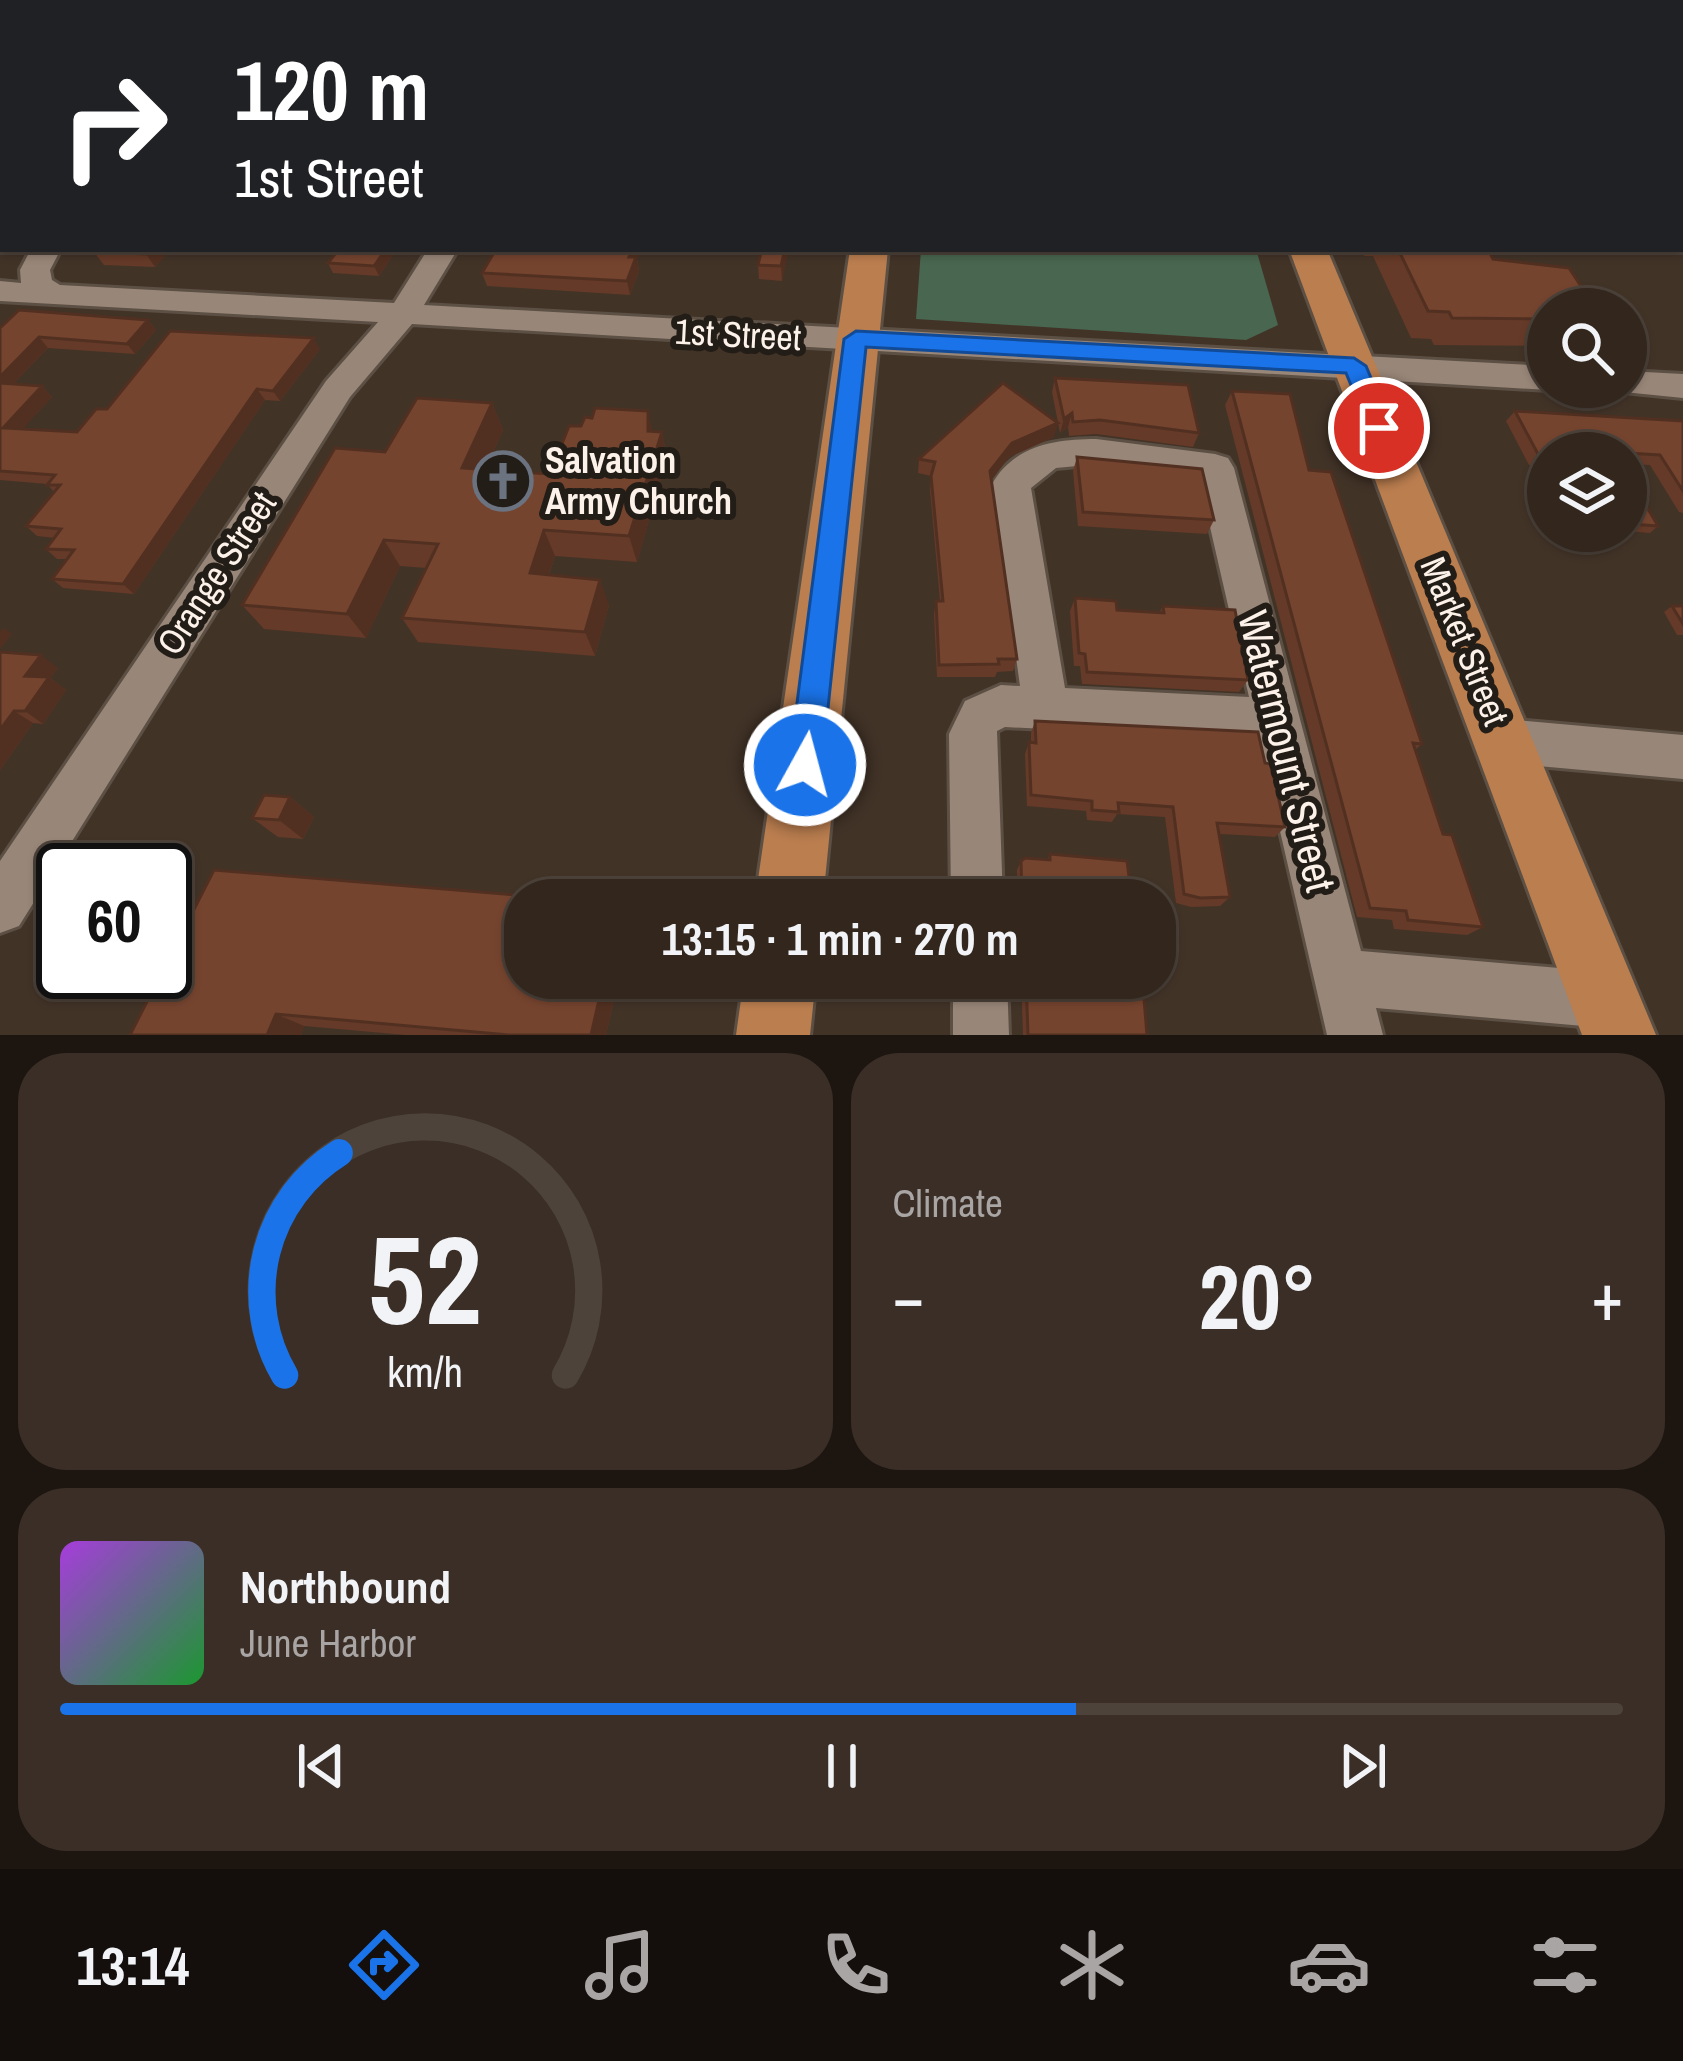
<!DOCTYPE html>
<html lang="en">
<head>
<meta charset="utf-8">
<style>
  :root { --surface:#32261d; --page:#3a2e26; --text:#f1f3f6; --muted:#a8a5a4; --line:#4d433b; --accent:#1a73e8 }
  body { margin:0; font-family:"Archivo Narrow",sans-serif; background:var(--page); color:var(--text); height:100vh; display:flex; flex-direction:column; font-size:45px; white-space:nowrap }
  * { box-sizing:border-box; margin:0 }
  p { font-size:39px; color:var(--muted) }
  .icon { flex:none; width:66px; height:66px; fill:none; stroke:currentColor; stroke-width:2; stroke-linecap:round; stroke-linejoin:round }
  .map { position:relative; height:1035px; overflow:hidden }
  .details { display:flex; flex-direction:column; gap:18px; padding:18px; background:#1c1510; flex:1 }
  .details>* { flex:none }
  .banner { position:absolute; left:0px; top:0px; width:1683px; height:252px; box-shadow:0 3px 9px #0004,0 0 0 3px var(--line); background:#202124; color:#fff; overflow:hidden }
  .fabs { position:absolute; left:1527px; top:288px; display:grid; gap:24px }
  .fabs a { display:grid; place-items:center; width:120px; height:120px; border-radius:50%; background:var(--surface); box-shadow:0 3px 9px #0004,0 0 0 3px var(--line); font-size:60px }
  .speed { position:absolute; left:36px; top:843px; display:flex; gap:24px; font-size:60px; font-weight:700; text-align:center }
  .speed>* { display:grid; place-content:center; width:156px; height:156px; border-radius:50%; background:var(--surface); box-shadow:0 3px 9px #0004,0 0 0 3px var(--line); line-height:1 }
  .speed .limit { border:6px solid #111; border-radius:18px; background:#fff; color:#111 }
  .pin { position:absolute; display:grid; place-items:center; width:102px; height:102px; color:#fff; margin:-51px; border:6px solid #fff; border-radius:50%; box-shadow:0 3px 12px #0007 }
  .me { position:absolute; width:132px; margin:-66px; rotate:7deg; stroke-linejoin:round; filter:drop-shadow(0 0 9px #0008) }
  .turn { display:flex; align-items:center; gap:42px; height:252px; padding:0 36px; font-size:54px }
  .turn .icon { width:156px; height:156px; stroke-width:2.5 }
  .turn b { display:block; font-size:84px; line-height:102px }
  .big { font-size:90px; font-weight:700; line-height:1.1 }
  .details .widget { flex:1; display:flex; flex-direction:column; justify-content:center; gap:18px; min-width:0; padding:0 42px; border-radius:48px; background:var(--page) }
  .details .dial { align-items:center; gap:0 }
  .dial svg { height:312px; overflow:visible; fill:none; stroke:var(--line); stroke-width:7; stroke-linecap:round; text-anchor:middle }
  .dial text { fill:var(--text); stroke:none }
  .song { display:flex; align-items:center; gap:36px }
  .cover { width:144px; height:144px; border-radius:18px; background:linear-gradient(135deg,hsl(280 70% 55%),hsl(130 70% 35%)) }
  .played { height:12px; border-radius:6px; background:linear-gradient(90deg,var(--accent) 65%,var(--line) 65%) }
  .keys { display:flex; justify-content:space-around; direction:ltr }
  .heat { display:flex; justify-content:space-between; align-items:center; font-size:66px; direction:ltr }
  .details .tiles { flex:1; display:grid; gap:18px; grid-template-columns:1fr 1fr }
  .widget:last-child { grid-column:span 2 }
  .trip { position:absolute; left:504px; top:879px; width:672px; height:120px; border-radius:48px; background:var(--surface); box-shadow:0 3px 9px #0004,0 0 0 3px var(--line); font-weight:700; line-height:120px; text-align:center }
  .dock { display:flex; height:192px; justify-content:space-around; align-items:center; background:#140f0c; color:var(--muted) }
  .dock .icon { width:84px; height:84px }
  .dock .on { color:var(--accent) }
  .dock b { font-size:54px; color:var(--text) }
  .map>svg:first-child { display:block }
</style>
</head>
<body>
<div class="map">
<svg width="1683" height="1035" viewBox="0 0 1683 1035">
  <rect width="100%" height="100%" fill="#423327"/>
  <polygon fill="#496650" points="921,249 1256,249 1278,325 1246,340 916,319"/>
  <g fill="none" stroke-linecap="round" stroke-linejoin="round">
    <g stroke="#5c4f44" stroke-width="6">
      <g id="minor">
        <polygon points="17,0 42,0 15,3"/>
        <polygon points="301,0 325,0 299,3"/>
        <polygon points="589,0 611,0 587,3"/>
        <polygon points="1416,0 1514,0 1516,3 1419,3"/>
        <polygon points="3,11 3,26 0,27 0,12"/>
        <rect x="0" y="72" width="3" height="14"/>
        <rect x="1680" y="146" width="3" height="16"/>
        <rect x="1680" y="187" width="3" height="20"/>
        <polygon points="31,249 61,249 50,270 52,280 60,285 394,303 428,249 458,249 424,305 1548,366 1548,387 1557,387 1548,390 412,324 350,397 19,926 0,933 0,861 326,381 378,322 0,301 0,281 21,283 20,270"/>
        <polygon points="1626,371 1683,374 1683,398 1614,391 1611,387 1626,387"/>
        <path d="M1096,439L1215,454L1228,458L1234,468L1361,951L1606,972L1626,980L1634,1000L1626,1020L1606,1028L1376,1008L1383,1035H1327L1259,740L1005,727L997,731L1003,900H951L949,734L965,701L1001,685L1020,686L992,484C1014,445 1056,439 1096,439ZM1077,466L1199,479L1249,697L1065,688L1031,488L1056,468Z"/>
        <polygon points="1505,719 1683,735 1683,779 1505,763 1488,756 1482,741 1488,726"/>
        <polygon points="953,978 1007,978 1009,1035 953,1035"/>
      </g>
    </g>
    <g stroke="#5c4f44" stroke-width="6">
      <g id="major">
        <rect x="888" y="0" width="28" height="3"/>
        <polygon points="1196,0 1224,0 1225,3 1197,3"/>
        <polygon points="850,249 888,249 823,900 755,900"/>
        <polygon points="1289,249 1327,249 1656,1035 1582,1035"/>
        <polygon points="744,978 816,978 810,1035 736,1035"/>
      </g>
    </g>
    <use href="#minor" fill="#988678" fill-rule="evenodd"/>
    <use href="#major" fill="#bb7e4f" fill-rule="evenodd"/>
  </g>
  <g fill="#653a28">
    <polygon points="1244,0 1387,0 1389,3 1244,3"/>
    <polygon points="1543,0 1683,0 1681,8 1683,9 1683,127 1680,127 1680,3 1545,3"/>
    <polygon points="97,249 171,249 155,267 104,265 94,252"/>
    <polygon points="339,249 397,249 379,276 333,273 328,263"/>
    <polygon points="496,249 641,249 637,259 639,271 630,295 487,286 482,273"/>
    <polygon points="762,249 788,249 782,281 759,279 758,265"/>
    <polygon points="1362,249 1488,249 1493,259 1548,309 1548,346 1434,345 1431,339 1411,338 1373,256 1364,256"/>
    <polygon points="148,320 156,330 135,354 48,348 13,384 42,386 52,397 22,429 77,432 107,409 320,349 280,401 265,400 134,594 63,588 52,579 67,559 57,559 46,549 55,538 37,536 26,526 54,492 47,484 0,480 0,328"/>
    <polygon points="1055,378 1199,433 1193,447 1096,434 1069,436 1068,427 1060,433 1052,392"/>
    <polygon points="1232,391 1309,470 1422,744 1415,750 1443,834 1483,927 1467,935 1394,929 1392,920 1357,917 1225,405"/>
    <polygon points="492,403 503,430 486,469 550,474 652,431 662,432 667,458 637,562 555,556 549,575 609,605 595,656 418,642 402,618 426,568 400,566 366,638 264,629 242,605 385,452"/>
    <polygon points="1515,411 1683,421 1683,513 1679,512 1650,465 1626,464 1626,453 1548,453 1548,466 1529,465 1506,421"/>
    <polygon points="1054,437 1009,457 991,480 1017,659 1013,671 997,672 995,677 937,677 934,614 936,601 940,601 930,490 931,476 918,473 919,459"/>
    <polygon points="1077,457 1214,520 1207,534 1078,526 1073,471"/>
    <polygon points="1626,501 1658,526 1650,533 1626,531"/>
    <polygon points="1075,598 1117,610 1159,613 1163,606 1248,680 1239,692 1082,684 1080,666 1074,666 1070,611"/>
    <polygon points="1672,606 1683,606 1683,635 1677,635 1664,612"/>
    <polygon points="0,652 58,668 50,678 66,690 43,724 33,723 0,770"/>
    <polygon points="1035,721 1265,763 1285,827 1275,837 1219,834 1230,897 1220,906 1191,907 1176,903 1165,817 1117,814 1112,822 1087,820 1086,811 1027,806 1025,754 1029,742 1031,742 1031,733"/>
    <polygon points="290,797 314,817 303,839 278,837 252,818"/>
    <polygon points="1050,854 1132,900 1018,900 1017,870 1021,861 1047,860"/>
    <polygon points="525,978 619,978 606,1035 406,1035 304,1026 301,1035 130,1035"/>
    <polygon points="1021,978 1131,978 1133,998 1147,1035 1023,1035"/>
  </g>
  <g fill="#523021">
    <polygon points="264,0 283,0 279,3 261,3"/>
    <polygon points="3,224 3,247 0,249 0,227"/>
    <polygon points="151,249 171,249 155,267 146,254"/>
    <polygon points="386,249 397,249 379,276 374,266"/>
    <polygon points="632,249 641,249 637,259 639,271 630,295 627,281 629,257"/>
    <polygon points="785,249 788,249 788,254 782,281 781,266"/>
    <polygon points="148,320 156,330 135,354 127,344"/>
    <polygon points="39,337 48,348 4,393 0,389 0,377"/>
    <polygon points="314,338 320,349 280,401 273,391"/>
    <polygon points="42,386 52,397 14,438 3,428"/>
    <polygon points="257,389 265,400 134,594 123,584"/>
    <polygon points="492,403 503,430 475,494 462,468"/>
    <polygon points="648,411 654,438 662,432 667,458 637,562 629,536 648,431"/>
    <polygon points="1072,413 1068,427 1060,433 1064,419"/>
    <polygon points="1058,423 1054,437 1009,457 988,485 990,471 1012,443"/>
    <polygon points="544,530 555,556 541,598 530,573"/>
    <polygon points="384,540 400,566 366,638 347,614"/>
    <polygon points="600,580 609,605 595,656 585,632"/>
    <polygon points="3,628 12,634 0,649 0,632"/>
    <polygon points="41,655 58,668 50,678 66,690 43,724 25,711 25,676"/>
    <polygon points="14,711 33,723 0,770 0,730"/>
    <polygon points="290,797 314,817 303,839 279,820"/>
    <polygon points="604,978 619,978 606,1035 591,1035"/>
    <polygon points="276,1014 304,1026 301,1035 267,1035"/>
  </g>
  <g fill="#75442f" stroke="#523021" stroke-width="3">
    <polygon points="56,0 264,0 261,3 52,3"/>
    <polygon points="352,0 552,0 550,3 349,3"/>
    <polygon points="641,0 861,0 861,3 640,3"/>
    <rect x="929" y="0" width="66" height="3"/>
    <polygon points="1020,0 1188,0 1189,3 1021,3"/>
    <polygon points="1262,0 1387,0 1389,3 1264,3"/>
    <polygon points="1554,0 1682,0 1683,118 1680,118 1680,3 1557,3"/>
    <polygon points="0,83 3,84 3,103 0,106"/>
    <polygon points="0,116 3,116 3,224 0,227"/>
    <polygon points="97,249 151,249 146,254 94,252"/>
    <polygon points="339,249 386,249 374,266 328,263"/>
    <polygon points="496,249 632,249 629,257 636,257 627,281 482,273"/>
    <polygon points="762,249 785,249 781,266 758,265"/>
    <polygon points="1398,249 1488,249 1493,259 1569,268 1596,309 1548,309 1548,319 1452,318 1449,312 1428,311"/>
    <polygon points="19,310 148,320 127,344 39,337 0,377 0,328"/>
    <polygon points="170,331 314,338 273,391 257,389 123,584 52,579 74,550 46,549 61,529 26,526 60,485 47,485 55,475 0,471 0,383 42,386 3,428 77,432 96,409 107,409"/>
    <polygon points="1055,378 1188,385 1199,433 1100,420 1073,422 1072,413 1064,419"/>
    <polygon points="1003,383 1058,423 1012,443 990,471 1017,659 998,659 999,664 939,665 936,601 943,601 931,476 935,462 919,459"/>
    <polygon points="1232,391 1290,394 1309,470 1331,472 1422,744 1413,743 1443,834 1452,835 1483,927 1408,920 1406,911 1370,908"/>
    <polygon points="417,398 492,403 462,468 550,474 569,426 581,426 585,417 592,418 595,408 648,411 648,431 662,432 629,536 544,530 530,573 600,580 585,632 402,618 438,544 384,540 347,614 242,605 335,448 385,452"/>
    <polygon points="1515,411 1683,421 1683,491 1660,455 1592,451 1593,453 1538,454"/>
    <polygon points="1077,457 1202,469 1214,520 1083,512"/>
    <polygon points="1626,501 1644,502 1658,526 1631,524 1626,515"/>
    <polygon points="1075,598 1116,601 1117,610 1164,613 1163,606 1235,610 1248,680 1087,672 1085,654 1079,653"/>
    <polygon points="1672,606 1683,606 1683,624"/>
    <polygon points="0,652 41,655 25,676 49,677 25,711 14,711 0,730"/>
    <polygon points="1035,721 1258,732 1265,763 1271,764 1285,827 1217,823 1230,897 1200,898 1184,894 1173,807 1118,803 1119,812 1092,810 1092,801 1031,795 1029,742 1036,743"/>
    <polygon points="264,795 290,797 279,820 252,818"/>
    <polygon points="1050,854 1127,861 1132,900 1022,900 1021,861 1025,858 1050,860"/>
    <polygon points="214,870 576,900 525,900 525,978 604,978 591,1035 509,1035 276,1014 267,1035 130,1035 162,972 165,972 165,966"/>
    <polygon points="1026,978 1131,978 1133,998 1144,999 1147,1035 1028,1035"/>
  </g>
  <polygon fill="#1a73e8" stroke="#114b97" stroke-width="3" points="856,331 1354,358 1366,366 1392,428 1388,434 1371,434 1346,373 866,347 822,765 817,776 805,781 793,776 789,765 844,339"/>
  <defs>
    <g id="church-ring" transform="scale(3)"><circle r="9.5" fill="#231d17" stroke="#6b7280" stroke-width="1.5"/><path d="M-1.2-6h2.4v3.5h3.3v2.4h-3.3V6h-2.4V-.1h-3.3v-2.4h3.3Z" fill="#6b7280"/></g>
  </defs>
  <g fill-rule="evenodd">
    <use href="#church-ring" x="503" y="481"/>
  </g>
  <g text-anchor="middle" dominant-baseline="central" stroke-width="12" stroke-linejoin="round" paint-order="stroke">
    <g font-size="36" fill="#fcf2ea" stroke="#231d17">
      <text transform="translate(738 334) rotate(3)">1st Street</text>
      <text transform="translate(216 573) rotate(-57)">Orange Street</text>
      <text transform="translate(1465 641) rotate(68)">Market Street</text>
    </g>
    <g font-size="36" font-weight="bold" fill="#fcf2ea" stroke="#231d17" text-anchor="start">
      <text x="545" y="460">Salvation<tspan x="545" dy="41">Army Church</tspan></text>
    </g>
    <g font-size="42" fill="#fcf2ea" stroke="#231d17">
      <text transform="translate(1287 751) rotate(76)">Watermount Street</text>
    </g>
  </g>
</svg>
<div class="fabs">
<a><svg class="icon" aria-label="search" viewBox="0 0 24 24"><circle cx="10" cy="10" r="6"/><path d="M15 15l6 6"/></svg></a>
<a><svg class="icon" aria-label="layers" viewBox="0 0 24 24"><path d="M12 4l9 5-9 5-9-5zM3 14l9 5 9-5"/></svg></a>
</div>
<div class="speed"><div class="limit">60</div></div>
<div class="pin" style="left:1379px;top:428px;background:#d93025"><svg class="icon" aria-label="arrive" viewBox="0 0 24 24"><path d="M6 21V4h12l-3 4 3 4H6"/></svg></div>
<svg class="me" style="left:805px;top:765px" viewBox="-20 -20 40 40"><circle r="17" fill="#1a73e8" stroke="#fff" stroke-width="3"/><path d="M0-11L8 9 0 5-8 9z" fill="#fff"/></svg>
<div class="trip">13:15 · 1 min · 270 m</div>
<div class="banner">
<div class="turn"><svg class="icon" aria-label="right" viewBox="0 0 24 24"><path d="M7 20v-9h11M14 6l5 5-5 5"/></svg><div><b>120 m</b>1st Street</div></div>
</div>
</div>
<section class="details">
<div class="tiles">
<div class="widget dial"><svg viewBox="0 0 100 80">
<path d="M14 69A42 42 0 1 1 86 69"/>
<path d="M14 69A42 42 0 0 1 28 12" stroke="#1a73e8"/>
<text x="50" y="56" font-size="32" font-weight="700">52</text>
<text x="50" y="72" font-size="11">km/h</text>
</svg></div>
<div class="widget"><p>Climate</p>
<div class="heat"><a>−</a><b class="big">20°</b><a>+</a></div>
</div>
<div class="widget">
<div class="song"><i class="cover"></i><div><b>Northbound</b><p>June Harbor</p></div></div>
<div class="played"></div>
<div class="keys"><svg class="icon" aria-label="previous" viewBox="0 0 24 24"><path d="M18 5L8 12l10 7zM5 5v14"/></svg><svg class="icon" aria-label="pause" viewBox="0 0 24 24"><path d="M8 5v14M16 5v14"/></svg><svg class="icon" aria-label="next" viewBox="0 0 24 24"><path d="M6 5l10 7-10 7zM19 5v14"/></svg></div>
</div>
</div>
</section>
<nav class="dock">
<b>13:14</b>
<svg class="icon on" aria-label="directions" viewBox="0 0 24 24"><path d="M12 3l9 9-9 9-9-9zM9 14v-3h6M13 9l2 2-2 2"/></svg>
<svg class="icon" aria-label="music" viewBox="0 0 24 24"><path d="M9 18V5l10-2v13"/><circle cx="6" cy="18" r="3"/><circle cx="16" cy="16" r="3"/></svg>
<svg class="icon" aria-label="phone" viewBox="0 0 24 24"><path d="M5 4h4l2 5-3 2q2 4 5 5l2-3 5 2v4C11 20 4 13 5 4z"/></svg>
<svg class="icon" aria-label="climate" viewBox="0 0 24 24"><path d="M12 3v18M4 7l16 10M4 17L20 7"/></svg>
<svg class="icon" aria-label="car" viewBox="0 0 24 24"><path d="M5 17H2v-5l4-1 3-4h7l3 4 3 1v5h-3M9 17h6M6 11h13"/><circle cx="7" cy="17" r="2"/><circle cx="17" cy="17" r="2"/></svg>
<svg class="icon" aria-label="filters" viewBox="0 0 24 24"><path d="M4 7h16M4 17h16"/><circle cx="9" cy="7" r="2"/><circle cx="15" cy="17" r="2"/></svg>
</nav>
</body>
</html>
